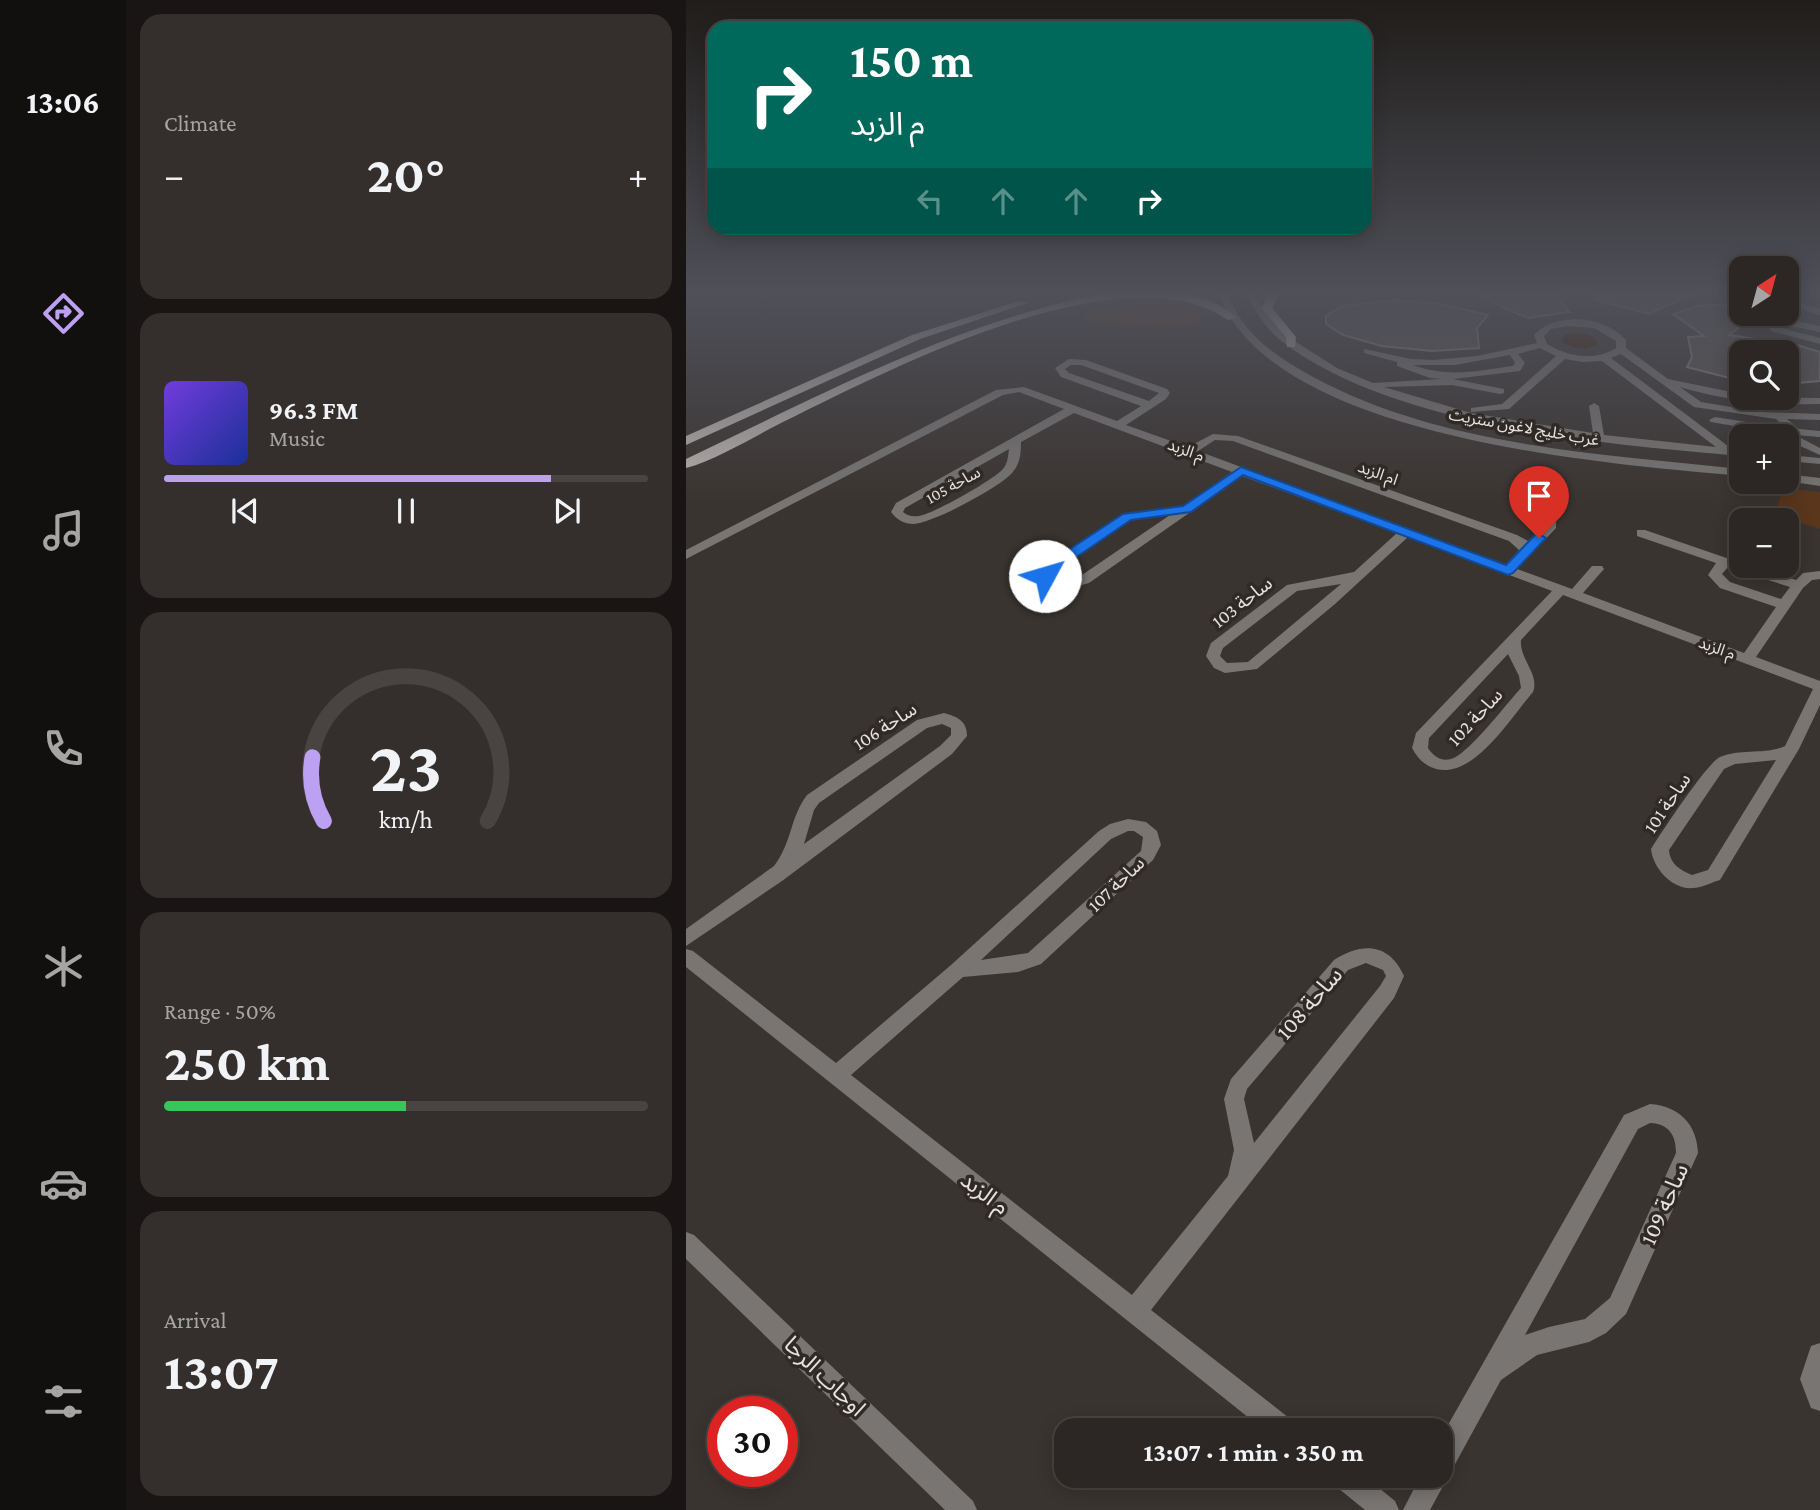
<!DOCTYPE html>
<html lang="en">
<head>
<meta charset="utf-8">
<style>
  :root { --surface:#2c2724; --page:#342f2c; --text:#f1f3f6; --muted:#a6a5a6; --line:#484441; --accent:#bca0f2 }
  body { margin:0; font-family:"Crimson Pro","Noto Sans Arabic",serif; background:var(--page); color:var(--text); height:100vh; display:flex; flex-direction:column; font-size:26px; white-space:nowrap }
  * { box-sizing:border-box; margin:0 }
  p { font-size:23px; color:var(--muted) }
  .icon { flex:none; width:38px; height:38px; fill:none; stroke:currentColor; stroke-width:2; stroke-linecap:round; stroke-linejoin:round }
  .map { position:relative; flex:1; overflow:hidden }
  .details { display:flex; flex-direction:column; gap:14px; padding:14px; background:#181514; width:560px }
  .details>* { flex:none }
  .guide { position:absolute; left:21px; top:21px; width:665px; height:214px; border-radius:21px; box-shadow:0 4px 18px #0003,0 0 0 2px var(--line); background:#00695c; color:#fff; overflow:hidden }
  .needle { width:46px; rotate:36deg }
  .controls { position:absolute; left:1043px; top:256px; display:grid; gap:14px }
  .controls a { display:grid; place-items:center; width:70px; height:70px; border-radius:14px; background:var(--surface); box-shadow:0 4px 18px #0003,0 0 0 2px var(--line); font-size:35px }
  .speed { position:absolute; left:21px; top:1396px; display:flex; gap:14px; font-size:35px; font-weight:700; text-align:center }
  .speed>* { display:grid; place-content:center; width:91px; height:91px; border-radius:50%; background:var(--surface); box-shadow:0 4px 18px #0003,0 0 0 2px var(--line); line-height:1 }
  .speed .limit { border:10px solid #d22; background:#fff; color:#111 }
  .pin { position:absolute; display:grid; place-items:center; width:60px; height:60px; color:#fff; margin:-72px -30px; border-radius:50% 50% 50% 0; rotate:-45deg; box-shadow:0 0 7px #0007 }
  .pin .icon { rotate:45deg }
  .me { position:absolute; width:77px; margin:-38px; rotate:51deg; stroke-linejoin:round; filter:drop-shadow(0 0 5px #0008) }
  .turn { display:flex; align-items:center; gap:24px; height:147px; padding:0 28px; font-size:32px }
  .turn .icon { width:91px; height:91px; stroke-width:2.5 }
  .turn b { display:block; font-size:49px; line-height:60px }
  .lanes { display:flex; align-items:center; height:66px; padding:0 28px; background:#0003; justify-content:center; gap:35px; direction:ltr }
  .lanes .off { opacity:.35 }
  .big { font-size:52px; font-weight:700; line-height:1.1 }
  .details .widget { flex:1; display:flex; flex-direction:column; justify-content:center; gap:10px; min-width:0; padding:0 24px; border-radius:21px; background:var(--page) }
  .details .dial { align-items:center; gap:0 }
  .dial svg { height:182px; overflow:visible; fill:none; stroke:var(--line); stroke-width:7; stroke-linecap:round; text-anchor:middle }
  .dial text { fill:var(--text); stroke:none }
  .song { display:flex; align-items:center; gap:21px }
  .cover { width:84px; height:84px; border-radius:10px; background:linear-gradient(135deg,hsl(260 70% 55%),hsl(230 70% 35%)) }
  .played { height:7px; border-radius:4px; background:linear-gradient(90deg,var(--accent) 80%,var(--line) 80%) }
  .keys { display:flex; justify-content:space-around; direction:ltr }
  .heat { display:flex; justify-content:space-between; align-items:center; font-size:38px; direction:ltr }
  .charge { height:10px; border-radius:5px; background:linear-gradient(90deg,#34c759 50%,var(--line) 0) }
  .trip { position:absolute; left:368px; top:1418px; width:399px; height:70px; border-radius:21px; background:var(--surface); box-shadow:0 4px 18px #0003,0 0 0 2px var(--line); font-weight:700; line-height:70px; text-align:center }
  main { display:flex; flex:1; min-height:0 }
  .tabs { display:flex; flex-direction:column; width:126px; justify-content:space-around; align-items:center; background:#12100e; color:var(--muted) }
  .tabs .icon { width:49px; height:49px }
  .tabs .active { color:var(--accent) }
  .tabs b { font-size:32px; color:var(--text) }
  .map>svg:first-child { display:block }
</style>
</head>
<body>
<main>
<nav class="tabs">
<b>13:06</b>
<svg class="icon active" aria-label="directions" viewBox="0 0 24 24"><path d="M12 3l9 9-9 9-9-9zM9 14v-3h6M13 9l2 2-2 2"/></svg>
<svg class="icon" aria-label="music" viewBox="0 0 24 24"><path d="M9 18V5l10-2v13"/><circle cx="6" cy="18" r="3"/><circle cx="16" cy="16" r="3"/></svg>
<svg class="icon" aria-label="phone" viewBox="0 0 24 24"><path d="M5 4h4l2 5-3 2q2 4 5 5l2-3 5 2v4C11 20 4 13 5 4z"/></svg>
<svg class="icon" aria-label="climate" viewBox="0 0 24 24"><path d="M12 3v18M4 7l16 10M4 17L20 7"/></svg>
<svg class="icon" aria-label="car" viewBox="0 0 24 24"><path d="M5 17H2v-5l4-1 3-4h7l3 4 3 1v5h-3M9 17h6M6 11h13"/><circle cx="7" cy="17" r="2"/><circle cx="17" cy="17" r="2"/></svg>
<svg class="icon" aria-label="filters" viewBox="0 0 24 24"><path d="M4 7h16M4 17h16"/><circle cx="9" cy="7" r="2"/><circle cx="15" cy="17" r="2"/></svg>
</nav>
<section class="details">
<div class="widget"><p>Climate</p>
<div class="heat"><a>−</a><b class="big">20°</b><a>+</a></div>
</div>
<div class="widget">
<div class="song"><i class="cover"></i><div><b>96.3 FM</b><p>Music</p></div></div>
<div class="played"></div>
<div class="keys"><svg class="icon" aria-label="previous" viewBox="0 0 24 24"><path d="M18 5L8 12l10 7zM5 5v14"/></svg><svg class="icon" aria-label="pause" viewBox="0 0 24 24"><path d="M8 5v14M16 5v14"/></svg><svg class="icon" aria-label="next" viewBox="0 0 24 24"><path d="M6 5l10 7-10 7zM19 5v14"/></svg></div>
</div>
<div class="widget dial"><svg viewBox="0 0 100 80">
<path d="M14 69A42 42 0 1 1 86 69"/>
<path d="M14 69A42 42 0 0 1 9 41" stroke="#bca0f2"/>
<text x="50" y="56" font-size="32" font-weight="700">23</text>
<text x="50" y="72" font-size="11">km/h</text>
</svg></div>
<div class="widget"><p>Range · 50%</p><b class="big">250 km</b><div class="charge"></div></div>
<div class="widget"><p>Arrival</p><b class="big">13:07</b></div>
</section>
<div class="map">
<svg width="1134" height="1510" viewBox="0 0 1134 1510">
  <rect width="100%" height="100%" fill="#3a3430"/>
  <g fill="#5a361b">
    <path d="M485,300L506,304L522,311C516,319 510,324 500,326C479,331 418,324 396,319L401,312L461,301Z"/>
    <polygon points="1097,488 1134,492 1134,529 1089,515"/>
  </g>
  <path fill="#3a1900" d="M894,333L909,337L911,344C900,351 885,349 875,341L879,334Z"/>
  <g fill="#57514c" stroke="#847d78" stroke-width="2">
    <polygon points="794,294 870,294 883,312 842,318 820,309"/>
    <polygon points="910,294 1006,294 963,314 910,300"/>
    <polygon points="708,300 755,304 802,315 791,328 793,348 746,351 696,346 657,335 640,324 640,316 656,306"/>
    <polygon points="1034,305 1055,308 1055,313 1072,313 1043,335 1111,345 1134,352 1134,381 1101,384 1101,352 1055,352 1055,381 1001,367 1006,357 1002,337 1018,336 987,314 1013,306"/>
  </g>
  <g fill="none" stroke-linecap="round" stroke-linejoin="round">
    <g fill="#787573" fill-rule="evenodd">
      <path d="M533,294H542C557,335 591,357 627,377C758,447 910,453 1055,469V476C923,464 585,439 533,294Z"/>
      <path d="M558,294H567L599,335L651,368L687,383L756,379L744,378L711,366V362L678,353V349L725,359L747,360L791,356L851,343L848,335C870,311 919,316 940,340V348L982,379L1055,394V397L1134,398V404C1087,405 1040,401 994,387L1015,402L1075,412L1134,414V420L1101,419L1113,429L1134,431V437L1109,435L1134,448V455L1101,440V436H1088L1071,430L1025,422L1023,420L1029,417L1073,424L1105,433L1090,419L1008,407L935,354L925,358L1046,449L1055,450V456C917,444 705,427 594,340C580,329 569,309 558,294ZM881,326L908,328L930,341V348C908,362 881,356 861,344L858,336L865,329ZM854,348L870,356L816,404L785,408V412L823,409L879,359L896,362L916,361L1030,447L918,435L913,406L908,403L903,406L907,433L785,413L698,387L766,385L814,394L818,393V389L767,379L834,371L839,363L832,354ZM824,355L829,363L827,366C789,371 764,378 727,365H769Z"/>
      <polygon points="1037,294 1048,294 1055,298 1055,305"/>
      <polygon points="1101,299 1134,309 1134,315 1101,305"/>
      <polygon points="1074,313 1084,313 1086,316 1134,326 1134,332 1089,323 1092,327 1134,338 1134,344 1085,331"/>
      <path d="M383,359L400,360L481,389L484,393L480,399L440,425L502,447L527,434L552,436L831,535L842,541L862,522H870V528L831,569L886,589L906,566H916L918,569L897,593L1058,653L1090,607L1034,588L1022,575L1030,563L951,536V530H959L1055,563V565H1063L1110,580L1117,573L1134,571V579L1126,580L1117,588L1070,657L1134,681V705L1113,749L1034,880C1026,882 1016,888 1007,888C986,890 967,868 965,849C975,833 1021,763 1034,757C1055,748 1079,755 1099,746L1127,689L877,595L835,640C833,659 854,674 847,692C825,717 788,779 750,769C738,765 732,759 726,748L730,733L866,591L722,537L649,604L571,669L539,673L528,668L520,656L525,643L601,585L668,572L711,533L556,476L403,583L374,591L353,581L354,572L363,563L438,514L497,506L546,472L388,413L335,442C335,454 334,464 326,473C314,487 247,523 228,524C218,524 211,520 205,512L210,503L378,409L333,392L317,395L0,559V550L310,390L338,387L431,421L455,406L375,377L369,368ZM385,365H395L473,393L463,401L383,373L379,369ZM529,440L547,441L823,541L833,550L820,565L512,451ZM323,449C322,456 322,464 316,470C305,481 249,513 233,516C226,517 222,516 217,512L219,508ZM484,515L393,577L375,583L367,579V573L373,569L445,520ZM1042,567L1104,587L1095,599L1044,582L1036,574ZM655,584L562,662L541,663L534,656L537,648L611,591ZM822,654L833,676L835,688C821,703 782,755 765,759C755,762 747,756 742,748L743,738ZM1090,760L1022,870L1006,875C994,870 984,864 983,850L1038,769L1049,764Z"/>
      <polygon points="1101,455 1134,458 1134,464 1101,461"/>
      <polygon points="1101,474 1134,478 1134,486 1100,481"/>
      <path d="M258,713C272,717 281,721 281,736L266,754L96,881L0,946V929L88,866C106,843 104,817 121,795L231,720ZM256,724L265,728V735L254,746L118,844L128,810L133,803L241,728Z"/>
      <path d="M442,819L460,822L471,831L475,845L467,860L355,964L332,972L277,977L165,1075L446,1295L542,1176L548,1150L538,1099L545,1079L648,960C677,941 704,944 718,976L708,998L465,1310L607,1421L611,1430H578L0,967V949L7,951L150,1063L265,965L413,831L424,824ZM442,831H448L457,837L455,851L342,953L295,960L425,839ZM680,963L697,970L700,976L694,986L568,1143L558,1099L561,1089L662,970Z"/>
      <path d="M964,1104C993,1106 1011,1124 1012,1153L940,1314L920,1333L903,1342L851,1355L815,1380L744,1510H717L735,1475H754V1439L938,1115ZM964,1123C983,1124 990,1135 990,1153L924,1298L899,1319L863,1327L839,1335L952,1129Z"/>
      <polygon points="0,1232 8,1235 287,1501 291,1510 259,1510 0,1259"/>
      <polygon points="1134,1343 1134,1411 1125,1408 1114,1379 1125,1346"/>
      <polygon points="643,1475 677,1475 709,1501 713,1510 679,1510 647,1484"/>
    </g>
    <g fill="#bab3af" fill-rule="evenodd">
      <path d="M414,294C458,294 517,284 551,318L542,320C438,247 203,370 101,420C70,435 33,459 0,468V459C135,395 266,324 414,294Z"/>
      <polygon points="582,294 593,294 586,308 610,337 609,347 601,347 600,337 576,308"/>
      <polygon points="333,301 342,303 234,339 0,445 0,436 226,335"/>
    </g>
  </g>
  <linearGradient id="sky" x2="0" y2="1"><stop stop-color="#201d1a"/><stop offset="0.58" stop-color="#4f5059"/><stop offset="1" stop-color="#4f5059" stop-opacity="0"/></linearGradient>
  <rect width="1134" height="506" fill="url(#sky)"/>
  <polygon fill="#1a73e8" stroke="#114b97" stroke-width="2" points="555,467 820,565 849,535 853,534 860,538 827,573 822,575 557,475 505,512 445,520 373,569 364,579 355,579 353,576 363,563 437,514 497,506"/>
  <g text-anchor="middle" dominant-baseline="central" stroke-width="7" stroke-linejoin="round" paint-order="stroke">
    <g font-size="16" fill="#e6e2e0" stroke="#302a26">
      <text transform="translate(838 427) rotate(10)">غرب خليج لاغون ستريت</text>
      <text transform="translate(500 450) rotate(20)">م الزبد</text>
      <text transform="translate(692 473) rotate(20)">ام الزبد</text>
      <text transform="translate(267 485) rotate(-29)">ساحة 105</text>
      <text transform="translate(1031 648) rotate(20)">م الزبد</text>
    </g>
    <g font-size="19" fill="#e6e2e0" stroke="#302a26">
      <text transform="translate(556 602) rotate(-38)">ساحة 103</text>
      <text transform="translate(789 717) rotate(-47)">ساحة 102</text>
      <text transform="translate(199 726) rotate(-33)">ساحة 106</text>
      <text transform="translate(981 803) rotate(-56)">ساحة 101</text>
      <text transform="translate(430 884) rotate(-44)">ساحة 107</text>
    </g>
    <g font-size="23" fill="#e6e2e0" stroke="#302a26">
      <text transform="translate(623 1003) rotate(-49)">ساحة 108</text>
      <text transform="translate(299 1193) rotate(38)">م الزبد</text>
      <text transform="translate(978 1204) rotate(-66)">ساحة 109</text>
      <text transform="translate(139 1376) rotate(44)">اوجاب الرجا</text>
    </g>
  </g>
</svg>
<div class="controls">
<a><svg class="needle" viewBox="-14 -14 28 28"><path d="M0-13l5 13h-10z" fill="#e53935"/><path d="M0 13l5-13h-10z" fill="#a6a5a6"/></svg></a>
<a><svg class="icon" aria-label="search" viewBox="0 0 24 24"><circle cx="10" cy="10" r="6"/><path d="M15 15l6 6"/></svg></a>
<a>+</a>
<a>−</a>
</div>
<div class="speed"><div class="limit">30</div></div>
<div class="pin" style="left:853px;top:538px;background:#d93025"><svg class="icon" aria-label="arrive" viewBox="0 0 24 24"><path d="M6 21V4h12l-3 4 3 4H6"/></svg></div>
<svg class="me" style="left:359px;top:576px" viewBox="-20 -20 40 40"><circle r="19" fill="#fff"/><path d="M0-13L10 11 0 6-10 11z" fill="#1a73e8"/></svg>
<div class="trip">13:07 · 1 min · 350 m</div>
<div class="guide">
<div class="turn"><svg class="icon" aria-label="right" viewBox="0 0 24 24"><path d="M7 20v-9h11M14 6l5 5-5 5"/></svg><div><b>150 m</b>م الزبد</div></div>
<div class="lanes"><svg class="icon off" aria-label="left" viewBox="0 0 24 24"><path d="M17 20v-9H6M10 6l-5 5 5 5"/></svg><svg class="icon off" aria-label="ahead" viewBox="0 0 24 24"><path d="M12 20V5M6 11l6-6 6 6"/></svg><svg class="icon off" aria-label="ahead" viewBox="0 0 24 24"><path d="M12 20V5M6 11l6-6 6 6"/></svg><svg class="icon" aria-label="right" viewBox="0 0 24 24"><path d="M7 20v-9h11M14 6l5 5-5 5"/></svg></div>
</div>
</div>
</main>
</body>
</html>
